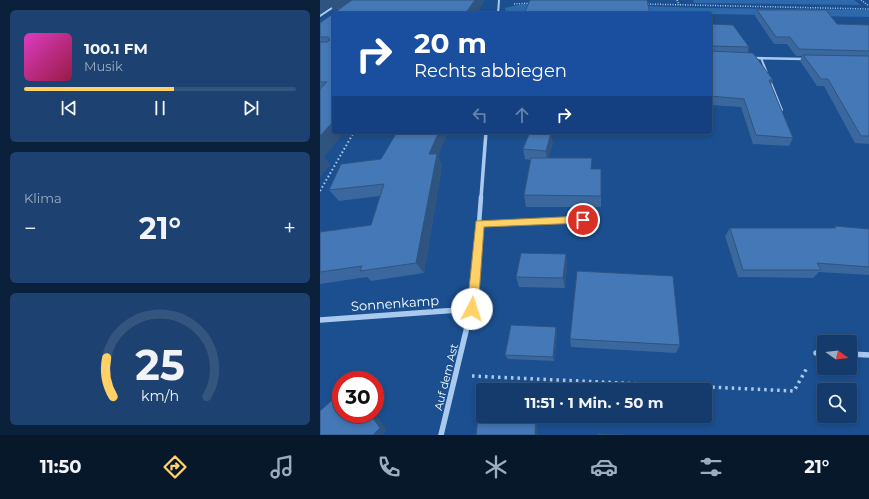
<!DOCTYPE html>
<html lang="de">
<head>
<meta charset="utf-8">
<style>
  :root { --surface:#143b6b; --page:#1d4271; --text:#f1f3f6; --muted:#9dadc1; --line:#33557e; --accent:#ffd166 }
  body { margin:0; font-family:Montserrat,sans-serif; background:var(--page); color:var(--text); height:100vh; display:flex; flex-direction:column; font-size:15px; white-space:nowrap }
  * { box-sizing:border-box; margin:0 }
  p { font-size:13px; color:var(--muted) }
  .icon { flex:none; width:22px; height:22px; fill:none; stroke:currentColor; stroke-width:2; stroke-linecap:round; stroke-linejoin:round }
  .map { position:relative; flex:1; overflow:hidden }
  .sheet { display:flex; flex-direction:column; gap:10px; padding:10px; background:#0b203b; width:320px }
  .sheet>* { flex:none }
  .guide { position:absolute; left:12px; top:12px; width:380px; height:122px; border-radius:4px; box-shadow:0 2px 6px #0003,0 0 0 1px var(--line); background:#1a4fa0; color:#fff; overflow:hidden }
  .needle { width:26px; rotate:104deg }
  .fabs { position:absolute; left:497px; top:335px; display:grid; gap:8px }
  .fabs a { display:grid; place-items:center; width:40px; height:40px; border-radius:4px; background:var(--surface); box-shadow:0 2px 6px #0003,0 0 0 1px var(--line); font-size:20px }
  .speed { position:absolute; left:12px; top:371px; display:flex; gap:8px; font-size:20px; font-weight:700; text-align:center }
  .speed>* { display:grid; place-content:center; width:52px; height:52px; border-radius:50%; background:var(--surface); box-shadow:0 2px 6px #0003,0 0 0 1px var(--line); line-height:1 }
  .speed .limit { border:6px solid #d22; background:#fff; color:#111 }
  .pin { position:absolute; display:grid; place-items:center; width:34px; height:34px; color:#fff; margin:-17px; border:2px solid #fff; border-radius:50%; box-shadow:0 1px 4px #0007 }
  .me { position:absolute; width:44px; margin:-22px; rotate:5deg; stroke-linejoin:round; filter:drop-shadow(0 0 3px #0008) }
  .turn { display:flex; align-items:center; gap:14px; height:84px; padding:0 16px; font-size:18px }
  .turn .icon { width:52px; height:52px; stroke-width:2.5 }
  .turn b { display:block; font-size:28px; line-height:34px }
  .lanes { display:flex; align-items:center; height:38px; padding:0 16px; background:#0003; justify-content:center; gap:20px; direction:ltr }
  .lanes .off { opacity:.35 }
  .big { font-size:30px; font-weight:700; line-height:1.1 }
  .sheet .widget { flex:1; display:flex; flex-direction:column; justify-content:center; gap:6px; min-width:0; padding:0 14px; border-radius:6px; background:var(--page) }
  .sheet .dial { align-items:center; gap:0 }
  .dial svg { height:104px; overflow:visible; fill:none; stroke:var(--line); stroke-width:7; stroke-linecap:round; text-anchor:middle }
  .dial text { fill:var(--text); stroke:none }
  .song { display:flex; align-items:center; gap:12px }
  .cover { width:48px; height:48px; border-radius:6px; background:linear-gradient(135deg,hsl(310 70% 55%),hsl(340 70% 35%)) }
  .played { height:4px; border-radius:2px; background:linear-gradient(90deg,var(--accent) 55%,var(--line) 55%) }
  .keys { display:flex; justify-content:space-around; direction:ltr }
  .heat { display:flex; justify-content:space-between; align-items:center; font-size:22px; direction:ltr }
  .trip { position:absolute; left:156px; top:383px; width:236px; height:40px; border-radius:4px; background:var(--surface); box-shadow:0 2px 6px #0003,0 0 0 1px var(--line); font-weight:700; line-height:40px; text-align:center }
  .tab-bar { display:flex; height:64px; justify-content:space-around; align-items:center; background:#08182b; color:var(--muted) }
  .tab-bar .icon { width:28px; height:28px }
  .tab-bar .on { color:var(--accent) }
  .tab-bar b { font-size:18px; color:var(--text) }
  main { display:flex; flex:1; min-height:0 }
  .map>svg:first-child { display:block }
</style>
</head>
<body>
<main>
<section class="sheet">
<div class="widget">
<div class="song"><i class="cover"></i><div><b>100.1 FM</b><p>Musik</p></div></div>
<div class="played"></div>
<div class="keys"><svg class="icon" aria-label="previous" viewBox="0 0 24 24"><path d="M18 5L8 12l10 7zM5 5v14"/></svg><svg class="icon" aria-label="pause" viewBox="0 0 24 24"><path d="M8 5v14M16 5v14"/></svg><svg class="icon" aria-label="next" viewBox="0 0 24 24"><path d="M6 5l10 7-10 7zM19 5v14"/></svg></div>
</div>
<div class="widget"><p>Klima</p>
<div class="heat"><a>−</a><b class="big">21°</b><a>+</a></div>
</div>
<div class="widget dial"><svg viewBox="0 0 100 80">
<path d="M14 69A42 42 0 1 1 86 69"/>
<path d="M14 69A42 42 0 0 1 9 39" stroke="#ffd166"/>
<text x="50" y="56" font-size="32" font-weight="700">25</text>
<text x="50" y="72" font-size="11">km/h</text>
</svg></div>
</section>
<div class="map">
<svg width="549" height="435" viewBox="0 0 549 435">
  <rect width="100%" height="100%" fill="#1b4f8f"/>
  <g fill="#2e69ad">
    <polygon points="373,0 534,0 541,5 374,3"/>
    <polygon points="237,3 383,8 549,10 549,17 390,14 207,14 207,13 186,13 185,8 203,4"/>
  </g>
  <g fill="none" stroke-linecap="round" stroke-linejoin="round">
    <g stroke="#a9c9ee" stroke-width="1.5" stroke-dasharray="1 1.5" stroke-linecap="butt">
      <polyline points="357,0 359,5"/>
      <polyline points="541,0 549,6"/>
      <polyline points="194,4 210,3"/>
      <polyline points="325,4 549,9"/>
    </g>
    <polyline stroke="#a9c9ee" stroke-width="2" stroke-dasharray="1.5 2.5" stroke-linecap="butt" points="0,191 34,132"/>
    <polyline stroke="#a9c9ee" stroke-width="3.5" stroke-dasharray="2.5 4" stroke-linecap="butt" points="152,376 474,391 488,366"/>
    <polyline stroke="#a9c9ee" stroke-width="2" points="441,58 462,110"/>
    <polyline stroke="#a9c9ee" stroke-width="3" points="159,224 263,220"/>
    <g stroke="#a9c9ee" stroke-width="2">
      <polyline points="178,14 179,0"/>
      <polyline points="0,16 24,0"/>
    </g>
    <polyline stroke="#a9c9ee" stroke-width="2.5" points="433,58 485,59"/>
    <polyline stroke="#a9c9ee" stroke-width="3.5" points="161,198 166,132"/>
    <polyline stroke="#a9c9ee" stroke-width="4.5" points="153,303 161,197"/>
    <g stroke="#a9c9ee" stroke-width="5.5">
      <polyline points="0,320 152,309"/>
      <polyline points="496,353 504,353"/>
      <polyline points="530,354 549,355"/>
      <polyline points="121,435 153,302"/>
    </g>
  </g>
  <g fill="#3a679d">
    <polygon points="0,0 164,0 164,1 156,14 14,14 4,157 10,165 0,177 0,23 21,8 13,10 11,6 0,14"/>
    <polygon points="437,10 517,24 549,25 549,144 535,143 504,86 497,86 480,61 482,56 476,56 467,44 454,44 435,16"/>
    <polygon points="390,24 429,47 428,52 453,80 451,85 473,138 469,146 433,144 421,107 390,105"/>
    <polygon points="233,143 228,158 272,169 281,169 281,207 206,207 204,195 211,160 205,159 203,149"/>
    <polygon points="118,157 122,165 104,273 51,281 47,277 0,284 0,232 51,225 60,196 19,201 9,190 61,159"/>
    <polygon points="515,226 549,229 549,275 499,272 493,278 418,277 405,236 410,228 514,228"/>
    <polygon points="246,254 247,265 245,288 199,287 196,277"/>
    <polygon points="237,332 234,361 188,359 185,355"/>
    <polygon points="250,339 360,345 356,353 251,347"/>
  </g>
  <g fill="#305480">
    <polygon points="0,0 46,0 13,10 11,6 0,14"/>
    <polygon points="155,0 164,0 164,1 156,14 145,14"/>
    <polygon points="14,121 14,132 25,132 4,157 10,165 0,177 0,136"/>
    <polygon points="119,132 128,132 118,157 122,165 104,273 96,263 109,154"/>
    <polygon points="231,133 233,143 227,161 226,151"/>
    <polygon points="246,254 247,265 245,288 243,278"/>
    <polygon points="236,327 237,332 234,361 233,357"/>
    <polygon points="50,414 55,414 67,430 62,435 53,435"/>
    <polygon points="216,416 218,416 217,435 215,435"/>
  </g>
  <g fill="#4478b7" stroke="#305480">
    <polygon points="32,0 155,0 145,14 14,14 14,121 0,136 0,89 7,82 0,82 0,42 7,42 10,40 8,37 0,37 0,23"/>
    <polygon points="210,0 327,0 330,14 204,14"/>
    <polygon points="437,10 506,10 517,24 549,25 549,51 479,49 470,37 456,37"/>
    <polygon points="390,24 413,25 429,47 392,46 390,48"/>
    <polygon points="390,51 433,53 453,80 449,80 473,138 436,135 424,99 390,96"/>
    <polygon points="483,55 549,56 549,136 541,136 508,79 501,79"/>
    <polygon points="77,132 119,132 109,154 117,154 96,263 40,271 42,266 0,272 0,232 51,225 64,184 9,190 21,164 61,159"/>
    <polygon points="210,132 231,132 231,133 226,151 203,149"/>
    <polygon points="211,158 272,158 271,169 281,169 281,196 204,195"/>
    <polygon points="515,226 549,229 549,267 497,263 501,270 423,270 410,228 516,228"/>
    <polygon points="201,253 246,254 243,278 196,277"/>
    <polygon points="257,271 353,276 360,345 250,339"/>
    <polygon points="191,325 236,327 233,357 185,355"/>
    <polygon points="21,392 21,414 50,414 60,428 53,435 0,435 0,411"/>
    <polygon points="163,400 163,416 216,416 215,435 156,435 160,401"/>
    <polygon points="278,434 304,435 278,435"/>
  </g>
  <polygon fill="#ffd166" stroke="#a68842" points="263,216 268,220 263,223 164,227 158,309 156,313 152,314 148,313 147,309 156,221"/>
  <g text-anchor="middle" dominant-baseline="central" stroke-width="3" stroke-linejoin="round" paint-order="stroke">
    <g font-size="11" fill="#fff" stroke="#1b4f8f">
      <text transform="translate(126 377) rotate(-76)">Auf dem Ast</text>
    </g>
    <g font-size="13" fill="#fff" stroke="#1b4f8f">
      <text transform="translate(75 303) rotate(-4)">Sonnenkamp</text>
    </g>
  </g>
</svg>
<div class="fabs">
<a><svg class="needle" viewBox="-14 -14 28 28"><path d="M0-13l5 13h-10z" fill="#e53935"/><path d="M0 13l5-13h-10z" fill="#9dadc1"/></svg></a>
<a><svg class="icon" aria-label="search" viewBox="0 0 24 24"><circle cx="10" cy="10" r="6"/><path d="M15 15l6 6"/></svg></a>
</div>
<div class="speed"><div class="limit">30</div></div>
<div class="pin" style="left:263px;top:220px;background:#d93025"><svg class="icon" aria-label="arrive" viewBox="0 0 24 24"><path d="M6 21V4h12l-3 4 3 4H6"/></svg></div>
<svg class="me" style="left:152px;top:309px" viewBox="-20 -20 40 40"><circle r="19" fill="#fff"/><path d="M0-13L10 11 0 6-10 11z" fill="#ffd166"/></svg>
<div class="trip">11:51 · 1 Min. · 50 m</div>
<div class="guide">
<div class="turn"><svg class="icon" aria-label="right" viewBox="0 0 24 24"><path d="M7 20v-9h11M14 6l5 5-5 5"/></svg><div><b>20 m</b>Rechts abbiegen</div></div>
<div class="lanes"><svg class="icon off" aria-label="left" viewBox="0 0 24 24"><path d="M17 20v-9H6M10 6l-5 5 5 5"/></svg><svg class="icon off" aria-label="ahead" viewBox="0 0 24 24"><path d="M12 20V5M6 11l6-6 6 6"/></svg><svg class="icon" aria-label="right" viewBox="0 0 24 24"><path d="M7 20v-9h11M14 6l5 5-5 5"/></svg></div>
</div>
</div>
</main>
<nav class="tab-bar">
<b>11:50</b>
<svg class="icon on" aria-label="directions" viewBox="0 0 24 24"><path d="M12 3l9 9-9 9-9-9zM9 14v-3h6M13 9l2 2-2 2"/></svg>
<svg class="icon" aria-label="music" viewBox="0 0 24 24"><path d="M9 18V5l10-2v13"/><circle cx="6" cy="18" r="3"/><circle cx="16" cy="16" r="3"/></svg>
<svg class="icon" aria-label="phone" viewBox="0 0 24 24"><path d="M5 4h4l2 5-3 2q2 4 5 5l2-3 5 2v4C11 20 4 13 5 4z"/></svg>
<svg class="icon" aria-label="climate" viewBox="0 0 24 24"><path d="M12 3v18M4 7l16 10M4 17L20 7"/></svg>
<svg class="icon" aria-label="car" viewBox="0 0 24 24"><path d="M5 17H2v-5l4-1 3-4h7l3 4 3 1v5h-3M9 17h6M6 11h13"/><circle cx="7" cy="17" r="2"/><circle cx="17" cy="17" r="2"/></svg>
<svg class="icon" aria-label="filters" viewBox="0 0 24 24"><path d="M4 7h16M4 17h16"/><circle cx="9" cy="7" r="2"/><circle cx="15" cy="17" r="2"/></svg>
<b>21°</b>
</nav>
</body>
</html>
